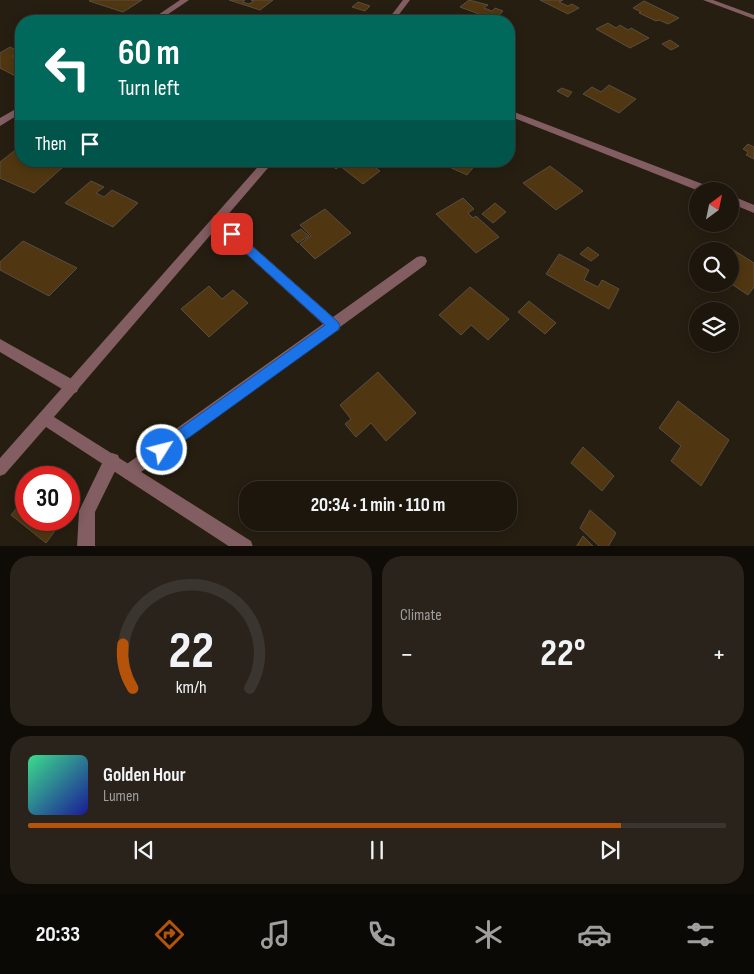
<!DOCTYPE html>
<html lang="en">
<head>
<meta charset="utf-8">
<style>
  :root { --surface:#1c160d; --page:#29231b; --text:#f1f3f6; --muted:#a09f9d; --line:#3a352e; --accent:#b45309 }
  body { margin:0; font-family:"Sofia Sans Condensed",sans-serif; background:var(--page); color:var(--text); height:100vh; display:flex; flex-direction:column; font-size:19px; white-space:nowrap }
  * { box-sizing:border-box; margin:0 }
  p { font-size:16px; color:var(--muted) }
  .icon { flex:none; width:28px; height:28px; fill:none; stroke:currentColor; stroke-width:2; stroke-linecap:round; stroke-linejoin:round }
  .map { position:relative; height:546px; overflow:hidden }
  .sheet { display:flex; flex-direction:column; gap:10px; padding:10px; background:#0f0c07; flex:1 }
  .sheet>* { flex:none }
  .hud { position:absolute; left:15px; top:15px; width:500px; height:152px; border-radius:20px; box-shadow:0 2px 12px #0003,0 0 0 1px var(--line); background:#00695c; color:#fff; overflow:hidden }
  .needle { width:32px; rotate:33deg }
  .buttons { position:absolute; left:689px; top:182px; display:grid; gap:10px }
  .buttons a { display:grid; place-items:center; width:50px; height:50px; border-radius:50%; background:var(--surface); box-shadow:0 2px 12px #0003,0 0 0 1px var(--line); font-size:25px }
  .speed { position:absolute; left:15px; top:466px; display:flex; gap:10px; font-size:25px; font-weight:700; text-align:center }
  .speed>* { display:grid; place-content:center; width:65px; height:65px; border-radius:50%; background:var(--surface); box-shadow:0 2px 12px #0003,0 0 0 1px var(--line); line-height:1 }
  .speed .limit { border:8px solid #d22; background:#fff; color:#111 }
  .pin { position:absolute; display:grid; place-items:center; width:42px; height:42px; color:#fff; margin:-21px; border-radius:10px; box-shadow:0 2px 8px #0006 }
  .me { position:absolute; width:55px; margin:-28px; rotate:54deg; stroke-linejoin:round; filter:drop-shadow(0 0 4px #0008) }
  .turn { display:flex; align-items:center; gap:18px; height:105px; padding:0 20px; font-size:22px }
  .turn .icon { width:65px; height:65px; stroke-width:2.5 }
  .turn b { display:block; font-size:35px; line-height:42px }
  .then { display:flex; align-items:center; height:48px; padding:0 20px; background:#0003; gap:10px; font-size:19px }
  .big { font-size:38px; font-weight:700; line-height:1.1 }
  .sheet .tile { flex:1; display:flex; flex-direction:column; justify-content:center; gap:8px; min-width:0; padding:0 18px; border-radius:20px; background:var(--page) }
  .sheet .dial { align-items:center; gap:0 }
  .dial svg { height:130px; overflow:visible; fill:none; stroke:var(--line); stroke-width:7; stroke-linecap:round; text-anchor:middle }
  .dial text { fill:var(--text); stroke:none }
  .song { display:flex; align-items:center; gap:15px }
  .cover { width:60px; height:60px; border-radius:8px; background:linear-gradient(135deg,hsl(150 70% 55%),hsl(240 70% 35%)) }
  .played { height:5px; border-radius:2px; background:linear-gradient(90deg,var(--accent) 85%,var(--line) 85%) }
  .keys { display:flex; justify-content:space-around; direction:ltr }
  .heat { display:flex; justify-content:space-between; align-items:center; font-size:28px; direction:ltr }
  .sheet .tiles { flex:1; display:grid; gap:10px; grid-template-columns:1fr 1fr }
  .tile:last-child { grid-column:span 2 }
  .trip { position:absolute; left:239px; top:481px; width:278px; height:50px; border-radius:20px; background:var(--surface); box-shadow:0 2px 12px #0003,0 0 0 1px var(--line); font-weight:700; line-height:50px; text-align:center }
  .dock { display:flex; height:80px; justify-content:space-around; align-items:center; background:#0b0905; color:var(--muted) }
  .dock .icon { width:35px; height:35px }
  .dock .current { color:var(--accent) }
  .dock b { font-size:22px; color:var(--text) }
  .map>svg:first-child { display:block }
</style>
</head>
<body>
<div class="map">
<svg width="754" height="547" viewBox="0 0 754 547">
  <rect width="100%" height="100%" fill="#261e11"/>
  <g fill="#503711" stroke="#584e41">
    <polygon points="91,0 142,0 123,12 89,1"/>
    <polygon points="229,0 245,0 242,2 249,4 254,1 251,0 273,0 260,10"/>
    <polygon points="469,0 488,5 484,8 492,11 495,8 503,11 495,20 460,7"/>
    <polygon points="540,0 563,0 559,2 568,6 572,4 579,8 568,14"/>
    <polygon points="644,1 679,18 668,24 659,20 656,21 639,13 641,12 633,8"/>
    <polygon points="358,2 370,6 365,11 352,7"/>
    <polygon points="608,23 616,28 620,25 628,30 631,28 649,38 630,48 596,29"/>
    <polygon points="670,40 679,46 671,50 662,44"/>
    <polygon points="10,47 20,52 12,56 17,59 21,57 21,77 19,78 0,68 0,53"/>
    <polygon points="609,85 636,99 619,113 583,94 592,87 601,92"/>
    <polygon points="562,88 572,92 568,97 557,91"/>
    <polygon points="748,144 754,147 754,159 746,155 748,152 743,149"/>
    <polygon points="18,148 21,150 21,161 49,161 63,167 34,193 0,178 0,162"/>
    <polygon points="326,161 367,161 380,171 363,184 340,166 336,169"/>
    <polygon points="448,161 470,161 476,164 467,175 445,165"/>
    <polygon points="550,166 583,191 556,210 523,183"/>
    <polygon points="91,181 104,187 96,193 104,197 112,190 138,203 113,227 65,203"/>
    <polygon points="463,198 474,209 468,213 473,218 476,216 499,237 476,253 436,214"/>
    <polygon points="495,203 506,212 493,223 482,214"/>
    <polygon points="325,209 351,233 315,259 300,244 311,236 300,225"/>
    <polygon points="301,229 309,236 298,243 291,235"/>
    <polygon points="23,241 77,268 49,296 0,270 0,262"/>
    <polygon points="724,244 754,263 754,287 748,295 730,283 730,251 718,251"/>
    <polygon points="588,247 599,255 591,261 580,254"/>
    <polygon points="559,254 589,270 584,280 598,287 602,280 619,289 609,309 546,274"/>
    <polygon points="209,286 222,299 233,290 248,303 209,337 181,309"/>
    <polygon points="470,287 509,319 488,340 471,325 461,335 439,315"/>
    <polygon points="529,301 556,323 545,334 518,312"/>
    <polygon points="378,372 416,413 386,441 371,423 356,437 345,424 351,419 340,405"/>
    <polygon points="678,401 729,440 701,486 671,461 681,446 659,428"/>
    <polygon points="583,447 614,476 602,491 571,463"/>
    <polygon points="26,497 26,520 63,520 46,543 11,515"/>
    <polygon points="590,510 616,533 608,547 600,547 580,528"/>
    <polygon points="583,536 594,547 576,547"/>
  </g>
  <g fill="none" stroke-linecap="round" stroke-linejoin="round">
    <g fill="#825d61" fill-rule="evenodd">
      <polygon points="403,0 410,0 394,21 387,21"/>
      <polygon points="703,0 713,0 754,15 754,19"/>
      <polygon points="509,110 713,188 714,191 699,191 509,116"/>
      <polygon points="263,161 274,161 54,417 251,541 253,547 230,547 46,427 5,474 0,476 0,458"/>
      <polygon points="730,195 754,205 754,213 730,203"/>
    </g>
    <g fill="#825d61" fill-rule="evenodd">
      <polygon points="180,0 189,0 158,21 149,21"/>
      <polygon points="21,106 21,113 0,126 0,118"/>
      <polygon points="217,216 221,218 333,317 417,257 421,256 425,257 427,261 425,265 340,327 339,330 334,332 130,480 124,478 122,472 124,466 323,324 213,224 211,221"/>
      <polygon points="0,339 77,382 79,387 77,392 72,394 67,392 0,352"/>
      <polygon points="112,453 118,455 120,461 95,512 95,547 77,547 79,511 106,455"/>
    </g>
  </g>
  <polygon fill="#1a73e8" stroke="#114b97" points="232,230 235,231 338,322 340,326 338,330 162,457 157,455 155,450 157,445 325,325 228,237 226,234"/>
</svg>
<div class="buttons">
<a><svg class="needle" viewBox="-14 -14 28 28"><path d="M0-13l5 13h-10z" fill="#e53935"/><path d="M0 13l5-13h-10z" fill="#a09f9d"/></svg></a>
<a><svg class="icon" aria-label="search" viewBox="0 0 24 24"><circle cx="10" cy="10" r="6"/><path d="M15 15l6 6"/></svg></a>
<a><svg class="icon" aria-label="layers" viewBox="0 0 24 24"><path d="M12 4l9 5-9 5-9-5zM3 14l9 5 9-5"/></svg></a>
</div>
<div class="speed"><div class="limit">30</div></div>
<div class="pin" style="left:232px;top:234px;background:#d93025"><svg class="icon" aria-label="arrive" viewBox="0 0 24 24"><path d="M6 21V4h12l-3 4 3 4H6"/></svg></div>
<svg class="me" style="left:162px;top:450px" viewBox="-20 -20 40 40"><circle r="17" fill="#1a73e8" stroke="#fff" stroke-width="3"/><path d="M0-11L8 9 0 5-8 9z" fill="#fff"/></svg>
<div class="trip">20:34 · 1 min · 110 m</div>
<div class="hud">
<div class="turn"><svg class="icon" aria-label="left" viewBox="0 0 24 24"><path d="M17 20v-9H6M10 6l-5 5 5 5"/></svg><div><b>60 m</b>Turn left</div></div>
<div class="then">Then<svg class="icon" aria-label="arrive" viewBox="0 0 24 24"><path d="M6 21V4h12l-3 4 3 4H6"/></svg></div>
</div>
</div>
<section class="sheet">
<div class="tiles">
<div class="tile dial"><svg viewBox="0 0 100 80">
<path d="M14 69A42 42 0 1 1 86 69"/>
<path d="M14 69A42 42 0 0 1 8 42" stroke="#b45309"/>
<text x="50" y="56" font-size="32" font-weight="700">22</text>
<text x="50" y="72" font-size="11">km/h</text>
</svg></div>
<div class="tile"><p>Climate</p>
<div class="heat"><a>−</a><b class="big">22°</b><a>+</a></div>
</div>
<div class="tile">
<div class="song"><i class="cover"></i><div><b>Golden Hour</b><p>Lumen</p></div></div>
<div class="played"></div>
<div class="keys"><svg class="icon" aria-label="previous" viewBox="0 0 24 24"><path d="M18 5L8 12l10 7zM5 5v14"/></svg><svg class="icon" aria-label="pause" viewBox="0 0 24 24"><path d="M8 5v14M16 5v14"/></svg><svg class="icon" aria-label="next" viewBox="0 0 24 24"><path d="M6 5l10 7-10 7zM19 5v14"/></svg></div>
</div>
</div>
</section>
<nav class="dock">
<b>20:33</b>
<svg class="icon current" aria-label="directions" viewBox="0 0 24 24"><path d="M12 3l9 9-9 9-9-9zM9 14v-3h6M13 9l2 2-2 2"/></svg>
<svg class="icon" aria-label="music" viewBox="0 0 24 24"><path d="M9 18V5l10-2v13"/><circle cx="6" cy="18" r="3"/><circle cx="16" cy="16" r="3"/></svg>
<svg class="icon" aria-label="phone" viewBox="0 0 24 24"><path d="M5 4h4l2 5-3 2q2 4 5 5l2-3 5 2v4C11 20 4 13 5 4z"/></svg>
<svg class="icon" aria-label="climate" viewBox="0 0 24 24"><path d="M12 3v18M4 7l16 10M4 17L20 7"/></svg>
<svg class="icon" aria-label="car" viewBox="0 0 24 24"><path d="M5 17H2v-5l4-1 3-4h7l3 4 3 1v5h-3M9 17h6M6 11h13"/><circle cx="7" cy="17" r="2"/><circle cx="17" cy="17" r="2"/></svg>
<svg class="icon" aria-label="filters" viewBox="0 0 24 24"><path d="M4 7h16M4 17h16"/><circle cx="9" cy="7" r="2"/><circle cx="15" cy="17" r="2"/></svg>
</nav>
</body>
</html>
